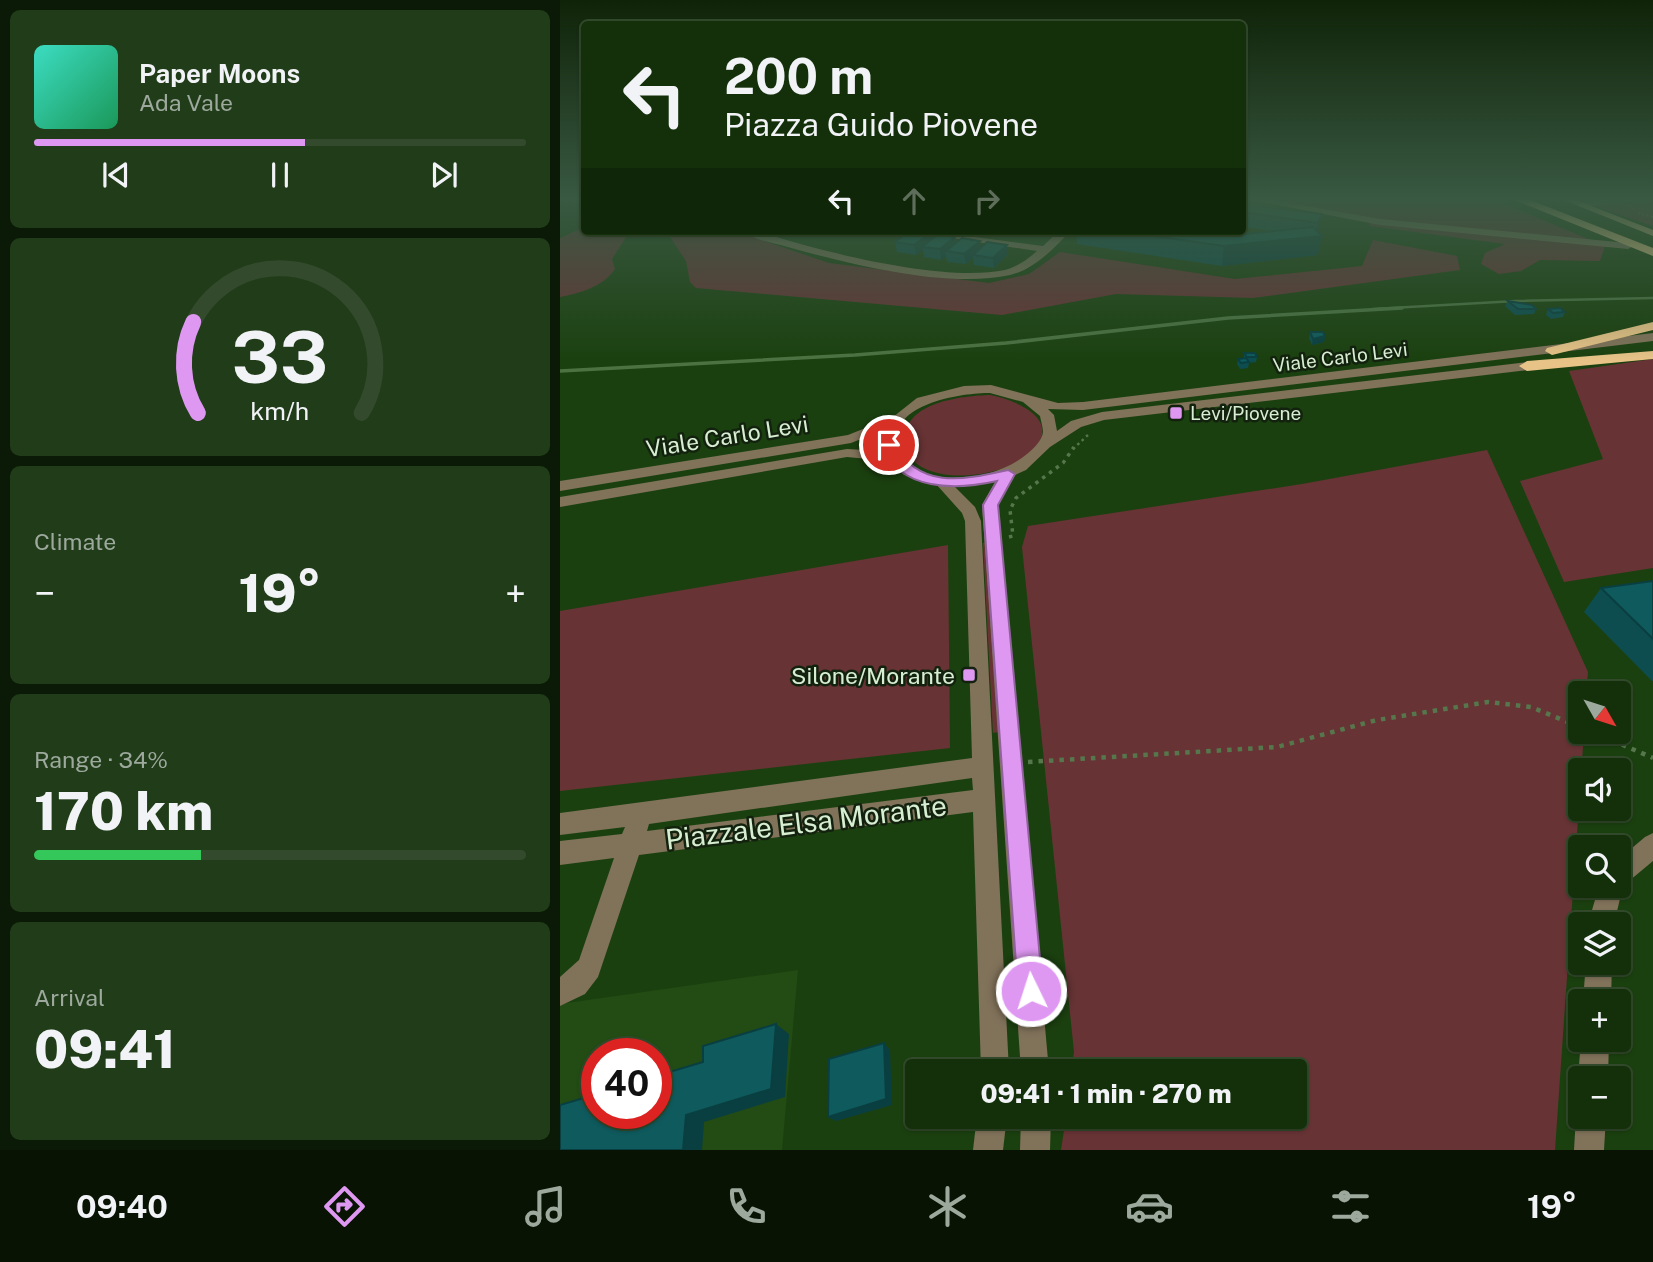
<!DOCTYPE html>
<html lang="en">
<head>
<meta charset="utf-8">
<style>
  :root { --surface:#14300b; --page:#213c19; --text:#f1f3f6; --muted:#9da99d; --line:#334b2c; --accent:#df98f2 }
  body { margin:0; font-family:"Public Sans",sans-serif; background:var(--page); color:var(--text); height:100vh; display:flex; flex-direction:column; font-size:26px; white-space:nowrap }
  * { box-sizing:border-box; margin:0 }
  p { font-size:23px; color:var(--muted) }
  .icon { flex:none; width:38px; height:38px; fill:none; stroke:currentColor; stroke-width:2; stroke-linecap:round; stroke-linejoin:round }
  .map { position:relative; flex:1; overflow:hidden }
  .panel { display:flex; flex-direction:column; gap:10px; padding:10px; background:#0b1a06; width:560px }
  .panel>* { flex:none }
  .hud { position:absolute; left:21px; top:21px; width:665px; height:214px; border-radius:7px; box-shadow:0 2px 5px #0004,0 0 0 2px var(--line); background:#14300b; color:var(--text); overflow:hidden }
  .needle { width:46px; rotate:129deg }
  .controls { position:absolute; left:1008px; top:681px; display:grid; gap:14px }
  .controls a { display:grid; place-items:center; width:63px; height:63px; border-radius:7px; background:var(--surface); box-shadow:0 2px 5px #0004,0 0 0 2px var(--line); font-size:35px }
  .speed { position:absolute; left:21px; top:1038px; display:flex; gap:14px; font-size:35px; font-weight:700; text-align:center }
  .speed>* { display:grid; place-content:center; width:91px; height:91px; border-radius:50%; background:var(--surface); box-shadow:0 2px 5px #0004,0 0 0 2px var(--line); line-height:1 }
  .speed .limit { border:10px solid #d22; background:#fff; color:#111 }
  .pin { position:absolute; display:grid; place-items:center; width:60px; height:60px; color:#fff; margin:-30px; border:4px solid #fff; border-radius:50%; box-shadow:0 2px 7px #0007 }
  .me { position:absolute; width:77px; margin:-38px; rotate:356deg; stroke-linejoin:round; filter:drop-shadow(0 0 5px #0008) }
  .turn { display:flex; align-items:center; gap:24px; height:147px; padding:0 28px; font-size:32px }
  .turn .icon { width:91px; height:91px; stroke-width:2.5 }
  .turn b { display:block; font-size:49px; line-height:60px }
  .lanes { display:flex; align-items:center; height:66px; padding:0 28px; background:#0003; justify-content:center; gap:35px; direction:ltr }
  .lanes .off { opacity:.35 }
  .big { font-size:52px; font-weight:800; line-height:1.1 }
  .panel .tile { flex:1; display:flex; flex-direction:column; justify-content:center; gap:10px; min-width:0; padding:0 24px; border-radius:10px; background:var(--page) }
  .panel .dial { align-items:center; gap:0 }
  .dial svg { height:182px; overflow:visible; fill:none; stroke:var(--line); stroke-width:7; stroke-linecap:round; text-anchor:middle }
  .dial text { fill:var(--text); stroke:none }
  .song { display:flex; align-items:center; gap:21px }
  .cover { width:84px; height:84px; border-radius:10px; background:linear-gradient(135deg,hsl(170 70% 55%),hsl(150 70% 35%)) }
  .played { height:7px; border-radius:4px; background:linear-gradient(90deg,var(--accent) 55%,var(--line) 55%) }
  .keys { display:flex; justify-content:space-around; direction:ltr }
  .heat { display:flex; justify-content:space-between; align-items:center; font-size:38px; direction:ltr }
  .charge { height:10px; border-radius:5px; background:linear-gradient(90deg,#34c759 34%,var(--line) 0) }
  .trip { position:absolute; left:345px; top:1059px; width:402px; height:70px; border-radius:7px; background:var(--surface); box-shadow:0 2px 5px #0004,0 0 0 2px var(--line); font-weight:800; line-height:70px; text-align:center }
  .tab-bar { display:flex; height:112px; justify-content:space-around; align-items:center; background:#081304; color:var(--muted) }
  .tab-bar .icon { width:49px; height:49px }
  .tab-bar .on { color:var(--accent) }
  .tab-bar b { font-size:32px; color:var(--text) }
  main { display:flex; flex:1; min-height:0 }
  .map>svg:first-child { display:block }
</style>
</head>
<body>
<main>
<section class="panel">
<div class="tile">
<div class="song"><i class="cover"></i><div><b>Paper Moons</b><p>Ada Vale</p></div></div>
<div class="played"></div>
<div class="keys"><svg class="icon" aria-label="previous" viewBox="0 0 24 24"><path d="M18 5L8 12l10 7zM5 5v14"/></svg><svg class="icon" aria-label="pause" viewBox="0 0 24 24"><path d="M8 5v14M16 5v14"/></svg><svg class="icon" aria-label="next" viewBox="0 0 24 24"><path d="M6 5l10 7-10 7zM19 5v14"/></svg></div>
</div>
<div class="tile dial"><svg viewBox="0 0 100 80">
<path d="M14 69A42 42 0 1 1 86 69"/>
<path d="M14 69A42 42 0 0 1 12 29" stroke="#df98f2"/>
<text x="50" y="56" font-size="32" font-weight="700">33</text>
<text x="50" y="72" font-size="11">km/h</text>
</svg></div>
<div class="tile"><p>Climate</p>
<div class="heat"><a>−</a><b class="big">19°</b><a>+</a></div>
</div>
<div class="tile"><p>Range · 34%</p><b class="big">170 km</b><div class="charge"></div></div>
<div class="tile"><p>Arrival</p><b class="big">09:41</b></div>
</section>
<div class="map">
<svg width="1093" height="1150" viewBox="0 0 1093 1150">
  <rect width="100%" height="100%" fill="#1b400f"/>
  <path fill="#224c14" fill-rule="evenodd" d="M238,970L222,1150H0V1004ZM37,1054H96V1113H37Z"/>
  <g fill="#673335">
    <polygon points="696,200 935,200 1045,246 1040,261 980,260 961,271 939,274 921,264 925,253 945,244 810,226 808,220"/>
    <polygon points="1016,200 1093,200 1093,226"/>
    <path d="M24,227V231H70L52,259L55,269C43,287 20,293 0,297V238Z"/>
    <polygon points="106,231 175,231 269,263 429,283 469,274 500,252 675,279 802,266 813,240 897,256 900,270 693,298 556,294 442,315 136,288 130,282 126,261"/>
    <polygon points="1093,359 1093,568 1004,582 960,481 1043,459 1009,371"/>
    <path d="M430,395C460,401 506,422 468,455C442,477 372,487 349,456C344,449 343,442 345,435C350,401 403,396 430,395Z"/>
    <polygon points="927,450 1028,672 1026,693 1020,693 1020,732 1024,732 995,1150 501,1150 506,1117 735,1116 735,1071 511,1071 514,1052 462,547 468,526 742,484"/>
    <polygon points="423,543 427,543 439,732 433,733"/>
    <polygon points="388,545 390,748 0,791 0,611"/>
  </g>
  <g fill="none" stroke-linecap="round" stroke-linejoin="round">
    <polyline stroke="#4c7242" stroke-width="2.5" points="813,309 956,301 1093,298"/>
    <polyline stroke="#4c7242" stroke-width="3.5" points="0,371 295,355 446,343 668,318 842,308"/>
    <polyline stroke="#56764c" stroke-width="2" stroke-dasharray="2 2.5" stroke-linecap="butt" points="1078,213 1093,217"/>
    <polyline stroke="#56764c" stroke-width="2.5" stroke-dasharray="2.5 3.5" stroke-linecap="butt" points="513,449 529,434"/>
    <polyline stroke="#56764c" stroke-width="3.5" stroke-dasharray="3.5 5" stroke-linecap="butt" points="449,537 453,536 450,510 456,498 503,463 514,447"/>
    <g stroke="#56764c" stroke-width="4.5" stroke-dasharray="4.5 6" stroke-linecap="butt">
      <polyline points="1033,732 1093,758"/>
      <polyline points="468,762 717,747 817,720 928,702 971,707 1020,727"/>
    </g>
    <g fill="#81725a" fill-rule="evenodd">
      <polygon points="692,200 712,200 820,219 1068,243 1073,246 1068,249 820,225"/>
      <polygon points="1038,200 1086,200 1019,207 1015,204"/>
      <path d="M182,231H197C258,251 383,283 445,270C457,267 468,259 477,251L364,234L369,231L483,246L499,231H510C495,248 473,270 450,275C388,289 289,264 228,247C213,243 194,240 182,231Z"/>
      <path d="M1093,333V341L523,410L488,409L494,415L497,431L511,421L542,412L985,360L991,364L985,368L544,420L521,427L490,447L466,470L455,475L438,505L489,1071H461L422,505L435,482L395,487L415,507L421,521L449,1071H421L413,812L79,855L38,977L25,994L0,1006V977L19,960L54,858L0,865V841L62,834L65,827L0,835V813L412,758L405,521L402,513L376,484L344,475L329,461L287,457L0,507V497L287,449L323,451L324,430L291,443L0,491V481L288,435L333,417L357,398L404,386L431,385L498,403L523,402ZM430,393L463,402L480,416C481,421 483,428 483,432C482,441 473,449 467,454C435,480 373,490 341,458C316,406 397,393 430,393ZM412,778L413,790L87,831L89,824Z"/>
      <polygon points="1093,833 1093,861 1063,886 1054,924 1028,924 1039,886 1059,886 1059,859 1085,837"/>
      <polygon points="1026,962 1052,962 1051,1001 1023,1001"/>
      <polygon points="1021,1040 1049,1040 1048,1078 1020,1078 1020,1082 1018,1078"/>
      <polygon points="1020,1106 1020,1116 1046,1116 1044,1150 1014,1150 1016,1116"/>
      <polygon points="417,1116 447,1116 443,1150 413,1150"/>
      <polygon points="461,1116 491,1116 490,1150 460,1150"/>
    </g>
    <polygon fill="#cbac7b" fill-rule="evenodd" points="1004,200 1016,200 1093,230 1093,236"/>
    <g fill="#e8c387" fill-rule="evenodd">
      <polygon points="955,200 970,200 1093,248 1093,256"/>
      <polygon points="1093,322 1093,330 992,355 985,351 987,348"/>
      <polygon points="1093,351 1093,359 967,371 959,366 967,361"/>
    </g>
  </g>
  <g fill="#0d4d50">
    <polygon points="682,204 762,214 757,231 758,255 662,266 517,244 516,231 641,231 640,233 665,236 713,231 682,227"/>
    <polygon points="250,231 270,231 265,234"/>
    <polygon points="274,231 299,231 290,237 275,235"/>
    <polygon points="395,237 396,243 421,248 447,245 447,255 434,268 414,265 413,258 406,264 387,262 386,256 381,260 364,257 363,250 356,255 337,252 335,242"/>
    <polygon points="948,301 976,309 974,314 955,315 945,306"/>
    <polygon points="988,309 1005,312 1003,317 991,319 986,315"/>
    <polygon points="750,332 765,336 764,342 752,345 749,338"/>
    <polygon points="684,353 697,357 696,362 689,363 688,368 680,369 677,364 678,359 684,358"/>
    <polygon points="1093,581 1093,681 1092,681 1024,612 1041,588"/>
  </g>
  <g fill="#0a3f41">
    <polygon points="762,214 759,229 755,236 762,236 758,255 662,266 664,246 755,236 758,223"/>
    <polygon points="288,231 299,231 290,237"/>
    <polygon points="370,233 372,243 362,247 363,250 356,255 354,245"/>
    <polygon points="395,237 396,247 386,251 386,256 381,260 380,249"/>
    <polygon points="420,241 421,251 413,255 413,258 406,264 404,254"/>
    <polygon points="447,245 447,255 434,268 433,258"/>
    <polygon points="765,336 764,342 752,345 753,339"/>
    <polygon points="216,1024 229,1034 225,1097 144,1122 142,1150 123,1150 126,1115"/>
    <polygon points="324,1043 330,1050 332,1105 276,1121 268,1117"/>
  </g>
  <g fill="#0f5a5d" stroke="#0a3f41" stroke-width="2">
    <polygon points="682,204 762,214 758,223 682,212"/>
    <polygon points="753,227 762,236 664,246 559,231 627,231 665,236"/>
    <polygon points="350,231 357,231 370,233 354,245 335,242"/>
    <polygon points="377,235 395,237 380,249 362,247"/>
    <polygon points="402,238 420,241 404,254 386,251"/>
    <polygon points="427,242 447,245 433,258 413,255"/>
    <polygon points="948,301 972,305 976,309 958,309"/>
    <polygon points="1000,308 1005,312 993,313 988,309"/>
    <polygon points="750,332 763,332 765,336 753,339"/>
    <polygon points="684,353 695,353 697,357 687,357"/>
    <polygon points="686,358 689,362 681,363 678,359"/>
    <polygon points="1093,581 1093,639 1041,588"/>
    <polygon points="216,1024 211,1089 126,1115 123,1150 0,1150 0,1105 37,1094 37,1113 96,1113 96,1076 143,1062 143,1046"/>
    <polygon points="324,1043 326,1099 268,1117 269,1059"/>
  </g>
  <linearGradient id="sky" x2="0" y2="1"><stop stop-color="#0f2308"/><stop offset="0.55" stop-color="#395942"/><stop offset="1" stop-color="#395942" stop-opacity="0"/></linearGradient>
  <rect width="1093" height="361" fill="url(#sky)"/>
  <path fill="#df98f2" stroke="#91639d" stroke-width="2" d="M329,441L333,443C360,490 402,480 448,470L455,474L438,505L483,991L479,1000L471,1004L462,1000L458,991L423,505L437,481C397,490 339,492 322,445Z"/>
  <g fill="#df98f2" stroke="#12220e" stroke-width="2.5">
    <rect x="609" y="406" width="14" height="14" rx="3.5"/>
    <rect x="402" y="668" width="14" height="14" rx="3.5"/>
  </g>
  <g text-anchor="middle" dominant-baseline="central" stroke-width="5" stroke-linejoin="round" paint-order="stroke">
    <g font-size="19" fill="#d8eed2" stroke="#12220e">
      <text transform="translate(780 357) rotate(-7)">Viale Carlo Levi</text>
    </g>
    <g font-size="19" fill="#d8eed2" stroke="#12220e" text-anchor="start">
      <text x="630" y="413">Levi/Piovene</text>
    </g>
    <g font-size="23" fill="#d8eed2" stroke="#12220e">
      <text transform="translate(167 436) rotate(-9)">Viale Carlo Levi</text>
    </g>
    <g font-size="23" fill="#d8eed2" stroke="#12220e" text-anchor="end">
      <text x="395" y="675">Silone/Morante</text>
    </g>
    <g font-size="28" fill="#d8eed2" stroke="#12220e">
      <text transform="translate(246 822) rotate(-7)">Piazzale Elsa Morante</text>
    </g>
  </g>
</svg>
<div class="controls">
<a><svg class="needle" viewBox="-14 -14 28 28"><path d="M0-13l5 13h-10z" fill="#e53935"/><path d="M0 13l5-13h-10z" fill="#9da99d"/></svg></a>
<a><svg class="icon" aria-label="sound" viewBox="0 0 24 24"><path d="M4 9h4l5-4v14l-5-4H4zM17 9q2 3 0 6"/></svg></a>
<a><svg class="icon" aria-label="search" viewBox="0 0 24 24"><circle cx="10" cy="10" r="6"/><path d="M15 15l6 6"/></svg></a>
<a><svg class="icon" aria-label="layers" viewBox="0 0 24 24"><path d="M12 4l9 5-9 5-9-5zM3 14l9 5 9-5"/></svg></a>
<a>+</a>
<a>−</a>
</div>
<div class="speed"><div class="limit">40</div></div>
<div class="pin" style="left:329px;top:445px;background:#d93025"><svg class="icon" aria-label="arrive" viewBox="0 0 24 24"><path d="M6 21V4h12l-3 4 3 4H6"/></svg></div>
<svg class="me" style="left:471px;top:991px" viewBox="-20 -20 40 40"><circle r="17" fill="#df98f2" stroke="#fff" stroke-width="3"/><path d="M0-11L8 9 0 5-8 9z" fill="#fff"/></svg>
<div class="trip">09:41 · 1 min · 270 m</div>
<div class="hud">
<div class="turn"><svg class="icon" aria-label="left" viewBox="0 0 24 24"><path d="M17 20v-9H6M10 6l-5 5 5 5"/></svg><div><b>200 m</b>Piazza Guido Piovene</div></div>
<div class="lanes"><svg class="icon" aria-label="left" viewBox="0 0 24 24"><path d="M17 20v-9H6M10 6l-5 5 5 5"/></svg><svg class="icon off" aria-label="ahead" viewBox="0 0 24 24"><path d="M12 20V5M6 11l6-6 6 6"/></svg><svg class="icon off" aria-label="right" viewBox="0 0 24 24"><path d="M7 20v-9h11M14 6l5 5-5 5"/></svg></div>
</div>
</div>
</main>
<nav class="tab-bar">
<b>09:40</b>
<svg class="icon on" aria-label="directions" viewBox="0 0 24 24"><path d="M12 3l9 9-9 9-9-9zM9 14v-3h6M13 9l2 2-2 2"/></svg>
<svg class="icon" aria-label="music" viewBox="0 0 24 24"><path d="M9 18V5l10-2v13"/><circle cx="6" cy="18" r="3"/><circle cx="16" cy="16" r="3"/></svg>
<svg class="icon" aria-label="phone" viewBox="0 0 24 24"><path d="M5 4h4l2 5-3 2q2 4 5 5l2-3 5 2v4C11 20 4 13 5 4z"/></svg>
<svg class="icon" aria-label="climate" viewBox="0 0 24 24"><path d="M12 3v18M4 7l16 10M4 17L20 7"/></svg>
<svg class="icon" aria-label="car" viewBox="0 0 24 24"><path d="M5 17H2v-5l4-1 3-4h7l3 4 3 1v5h-3M9 17h6M6 11h13"/><circle cx="7" cy="17" r="2"/><circle cx="17" cy="17" r="2"/></svg>
<svg class="icon" aria-label="filters" viewBox="0 0 24 24"><path d="M4 7h16M4 17h16"/><circle cx="9" cy="7" r="2"/><circle cx="15" cy="17" r="2"/></svg>
<b>19°</b>
</nav>
</body>
</html>
